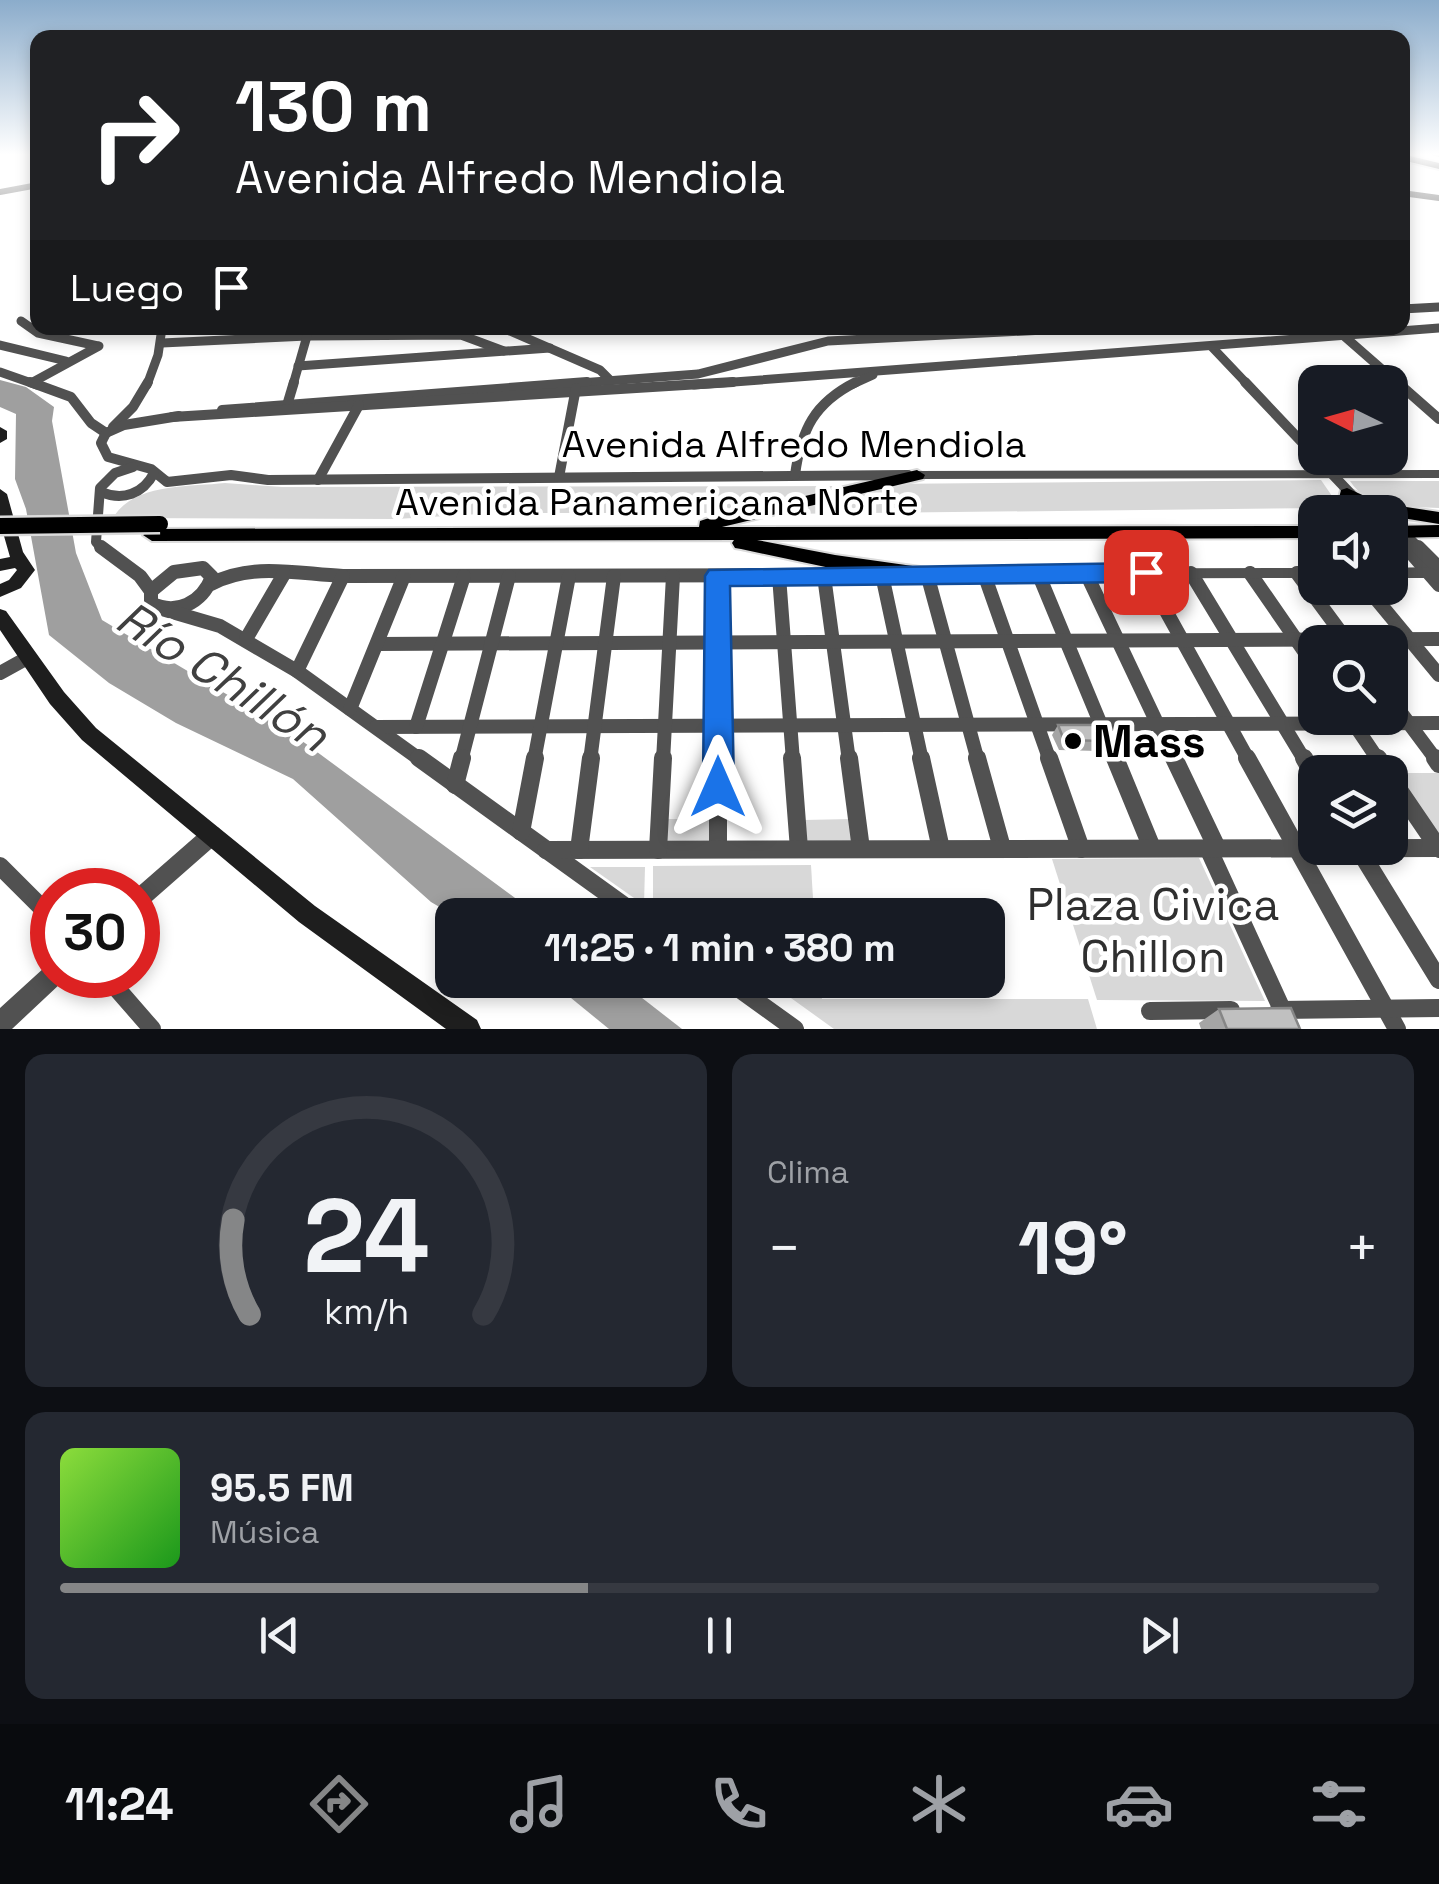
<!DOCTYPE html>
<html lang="es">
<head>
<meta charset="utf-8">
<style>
  :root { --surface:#171b24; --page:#242831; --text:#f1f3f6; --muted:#9ea1a6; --line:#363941; --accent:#858687 }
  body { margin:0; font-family:"Space Grotesk",sans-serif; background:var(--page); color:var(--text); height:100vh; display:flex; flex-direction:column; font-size:38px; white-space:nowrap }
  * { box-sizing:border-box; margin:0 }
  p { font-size:32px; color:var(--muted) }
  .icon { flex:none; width:55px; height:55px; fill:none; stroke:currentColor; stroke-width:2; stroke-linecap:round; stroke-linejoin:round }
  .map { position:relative; height:1029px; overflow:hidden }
  .drawer { display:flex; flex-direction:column; gap:25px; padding:25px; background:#0d0f14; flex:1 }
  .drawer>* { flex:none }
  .hud { position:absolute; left:30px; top:30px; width:1380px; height:305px; border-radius:20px; box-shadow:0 5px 15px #0003; background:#202124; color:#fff; overflow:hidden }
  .needle { width:65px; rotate:275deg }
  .tools { position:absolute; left:1298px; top:365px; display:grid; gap:20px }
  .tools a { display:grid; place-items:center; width:110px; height:110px; border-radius:20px; background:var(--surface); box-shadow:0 5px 15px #0003; font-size:50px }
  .speed { position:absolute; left:30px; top:868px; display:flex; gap:20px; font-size:50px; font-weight:700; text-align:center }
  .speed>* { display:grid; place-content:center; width:130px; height:130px; border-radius:50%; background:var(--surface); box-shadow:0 5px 15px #0003; line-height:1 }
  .speed .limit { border:15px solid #d22; background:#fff; color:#111 }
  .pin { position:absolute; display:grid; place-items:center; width:85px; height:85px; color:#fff; margin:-42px; border-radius:20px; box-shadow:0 5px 15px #0006 }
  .me { position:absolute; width:110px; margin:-55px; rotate:0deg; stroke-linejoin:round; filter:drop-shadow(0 0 8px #0008) }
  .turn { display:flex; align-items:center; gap:35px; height:210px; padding:0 40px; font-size:45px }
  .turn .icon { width:130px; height:130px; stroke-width:2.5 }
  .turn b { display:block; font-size:70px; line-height:85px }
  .then { display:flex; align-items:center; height:95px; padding:0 40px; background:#0003; gap:20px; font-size:38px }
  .big { font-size:75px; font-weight:700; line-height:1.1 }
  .drawer .card { flex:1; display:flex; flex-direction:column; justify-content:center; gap:15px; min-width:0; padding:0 35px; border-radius:20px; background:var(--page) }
  .drawer .dial { align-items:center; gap:0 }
  .dial svg { height:260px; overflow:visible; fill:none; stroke:var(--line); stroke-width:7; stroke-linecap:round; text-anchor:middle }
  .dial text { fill:var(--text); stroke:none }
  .song { display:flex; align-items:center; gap:30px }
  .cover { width:120px; height:120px; border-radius:15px; background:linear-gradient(135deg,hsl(90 70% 55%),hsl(120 70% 35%)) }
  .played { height:10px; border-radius:5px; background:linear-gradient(90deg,var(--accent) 40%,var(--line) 40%) }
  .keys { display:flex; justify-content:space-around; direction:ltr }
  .heat { display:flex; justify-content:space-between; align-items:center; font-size:55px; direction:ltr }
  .drawer .tiles { flex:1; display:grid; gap:25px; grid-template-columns:1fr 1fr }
  .card:last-child { grid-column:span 2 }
  .trip { position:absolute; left:435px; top:898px; width:570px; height:100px; border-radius:20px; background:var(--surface); box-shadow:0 5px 15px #0003; font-weight:700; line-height:100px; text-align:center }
  .tabs { display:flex; height:160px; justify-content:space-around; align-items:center; background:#090b0e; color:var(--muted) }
  .tabs .icon { width:70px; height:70px }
  .tabs .active { color:var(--accent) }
  .tabs b { font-size:45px; color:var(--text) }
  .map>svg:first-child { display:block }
</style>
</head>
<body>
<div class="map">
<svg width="1439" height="1029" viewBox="0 0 1439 1029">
  <rect width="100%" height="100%" fill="#fff"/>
  <g fill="#d8d8d8">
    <polygon points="1321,480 1332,496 1325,508 779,514 884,484"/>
    <path d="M1350,481H1439V508C1408,506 1369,511 1350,481Z"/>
    <path d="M225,483L282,487L848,486L721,513H497L396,519L113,518C133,483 189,487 225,483Z"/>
    <polygon points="1391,773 1439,773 1439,836"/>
    <polygon points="665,819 712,819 712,841 664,842"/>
    <polygon points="851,819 854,842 806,842 804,820"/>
    <polygon points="1199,858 1265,1001 1097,1000 1052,859"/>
    <polygon points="811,865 814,915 675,915 653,899 653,866"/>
    <polygon points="590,867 645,867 644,905"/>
    <polygon points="766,980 820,980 822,999 1088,999 1097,1029 834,1029"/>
  </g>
  <g fill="#9f9f9f">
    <polygon points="0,380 26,387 54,407 52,421 76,553 102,620 290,732 538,915 453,915 431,902 293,779 176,723 109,683 49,635 26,509 15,479 16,414 0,407"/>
    <polygon points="549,980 619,980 682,1029 609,1029"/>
  </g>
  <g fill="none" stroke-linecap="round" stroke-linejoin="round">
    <g stroke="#dbdbdb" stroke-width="4">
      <polygon id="primary" points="1402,154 1439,163 1439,169 1402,160"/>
    </g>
    <g stroke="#dbdbdb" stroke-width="4">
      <g id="trunk">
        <polygon points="917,470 925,475 923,479 722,527 1315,526 1315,538 757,540 835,555 934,569 936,574 934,579 927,581 835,569 741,549 735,548 732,543 734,540 152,541 143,535 152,529 699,527 700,521 706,519"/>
        <polygon points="1347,488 1380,503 1439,512 1439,524 1390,516 1390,512 1371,512 1354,505 1348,512 1330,512 1338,502 1341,490"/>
        <polygon points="1439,525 1439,537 1390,538 1390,526"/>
      </g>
    </g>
    <g stroke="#515151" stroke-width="6">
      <polyline points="0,192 38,185"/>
      <polyline points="1402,193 1439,198"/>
    </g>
    <g stroke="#515151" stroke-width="9">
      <polyline points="1402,309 1439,307"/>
      <polyline points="21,321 38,333 98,346"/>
      <polyline points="503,328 600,370 610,380"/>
      <polyline points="859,328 883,337"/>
      <polyline points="1344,336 1400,385"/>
      <polyline points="162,343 307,336 461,335 504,351"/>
      <polyline points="0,345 66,361"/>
      <polyline points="1211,346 1248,385"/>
      <polyline points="298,366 550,348"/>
      <polyline points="0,372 37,385"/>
      <polyline points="33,382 99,346"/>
      <polyline points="147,385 158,355 162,328"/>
      <polyline points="293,385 307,336"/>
      <polyline points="554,385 698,374 828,341 1083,328"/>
      <polyline points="694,385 1439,328"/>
      <polyline points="851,385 873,375"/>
    </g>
    <g stroke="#515151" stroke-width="10">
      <polyline points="30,382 71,397 91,423 106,433"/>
      <polyline points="1245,382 1368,512"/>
      <polyline points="1397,382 1439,419"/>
      <polyline points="288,402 294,382"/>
      <polyline points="222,410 587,382"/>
      <polyline points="172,417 733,382"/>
      <polyline points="113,427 133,407 148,382"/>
      <polyline points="106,433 124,425 179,416"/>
      <polyline points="106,433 101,443 108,457 151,469 167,482 231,475 268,480 908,475"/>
      <path d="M795,475C801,430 814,403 856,382"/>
      <polyline points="559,477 576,388"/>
      <polyline points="318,480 359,405"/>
      <path d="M101,492C123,501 143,494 154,473"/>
      <polyline points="1400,529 1421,550"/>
      <polyline points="1390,530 1408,550"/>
      <polyline points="103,550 96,542 100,488 115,473 133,467"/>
    </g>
    <g stroke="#515151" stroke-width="14">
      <polyline points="101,547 140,576 151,591"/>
      <polyline points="1406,547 1439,585"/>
      <polyline points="1418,547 1439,568"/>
      <path d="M203,568L212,577C202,603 176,616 151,603V591L174,572Z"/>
      <polyline points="1038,573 1116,761"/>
      <polyline points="1086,573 1175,761"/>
      <polyline points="1145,573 1249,761"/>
      <polyline points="1191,573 1305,761"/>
      <polyline points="1250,573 1315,667"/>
      <polyline points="1297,573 1348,642"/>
      <polyline points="921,574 927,574 978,761"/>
      <polyline points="984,574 1050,761"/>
      <polyline points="882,575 922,761"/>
      <polyline points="718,576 718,761"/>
      <polyline points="779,576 793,761"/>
      <polyline points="824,576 849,761"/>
      <path d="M211,584C253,562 298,574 343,576L892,575"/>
      <polyline points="1367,588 1439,675"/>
      <polyline points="162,609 220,626 297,671 422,761"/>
      <polyline points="246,639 284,574"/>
      <polyline points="377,644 1439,639"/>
      <polyline points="297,671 343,576"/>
      <polyline points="0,673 29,657"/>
      <polyline points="1390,698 1437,761"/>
      <polyline points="350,709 404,576"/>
      <polyline points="1350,718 1379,761"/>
      <polyline points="376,727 1439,723"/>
      <polyline points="416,727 464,576"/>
      <polyline points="461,761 509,576"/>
      <polyline points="534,761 569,576"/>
      <polyline points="590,761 614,576"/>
      <polyline points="663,761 673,576"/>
    </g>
    <g stroke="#515151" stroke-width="18">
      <polyline points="419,758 637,915"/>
      <polyline points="718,758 718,849"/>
      <polyline points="792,758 799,849"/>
      <polyline points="849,758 861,849"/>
      <polyline points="921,758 941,849"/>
      <polyline points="977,758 1002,848"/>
      <polyline points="1049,758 1081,849"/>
      <polyline points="1115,758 1152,848"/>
      <polyline points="1174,758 1217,848"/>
      <polyline points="1247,758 1397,1029"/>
      <polyline points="1304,758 1315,777"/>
      <polyline points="1378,758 1387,772"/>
      <polyline points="1435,758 1439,764"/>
      <polyline points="1390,777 1439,849"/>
      <polyline points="455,785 462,758"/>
      <polyline points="521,832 535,758"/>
      <polyline points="1208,848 1291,1029"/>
      <polyline points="1358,848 1439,980"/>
      <polyline points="546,850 1439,848"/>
      <polyline points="579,850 591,758"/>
      <polyline points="658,850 663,758"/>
      <polyline points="0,866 52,918"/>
      <polyline points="105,975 152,1029"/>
      <polyline points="727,980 795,1029"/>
      <polyline points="1279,1010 1439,1008"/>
      <polyline points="1150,1011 1231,1010"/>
    </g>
    <g fill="#515151" fill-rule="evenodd">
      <polygon points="1428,153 1439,153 1439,157 1429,154"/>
      <polygon points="1439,470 1439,478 917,479 910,475 917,471"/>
      <polygon points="1428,567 1439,571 1439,584 1426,578 1390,578 1390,568"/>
      <polygon points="1315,568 1315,578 927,579 922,578 920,574 922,570 927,569"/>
      <polygon points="212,825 219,828 222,835 219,842 145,907 138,910 138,890 134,890 205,828"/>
      <polygon points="52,964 52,975 64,975 61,983 12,1029 0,1029 0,1008 45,967"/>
    </g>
    <g fill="#1e1e1e" fill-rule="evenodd">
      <polygon points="0,427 7,431 7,439 0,443"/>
      <polygon points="0,489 7,494 23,552 35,570 21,588 0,597 0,584 9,580 17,570 15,568 0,571 0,559 10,557 0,522"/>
      <polygon points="0,609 6,611 64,692 96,728 315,906 477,1020 481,1029 446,1029 299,922 82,740 50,704 0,630"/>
    </g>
    <use href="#primary" fill="#000" fill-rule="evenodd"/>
    <use href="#trunk" fill="#000" fill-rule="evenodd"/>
    <g stroke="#dbdbdb" stroke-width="21" stroke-linecap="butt">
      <polyline id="trunk-bridge" points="0,526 160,524"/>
    </g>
    <use href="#trunk-bridge" stroke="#000" stroke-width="16"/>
  </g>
  <g fill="#a5a5a5">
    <polygon points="1058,725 1104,741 1098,751 1059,750 1052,735"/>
    <polygon points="1219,1009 1300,1029 1201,1029 1199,1023"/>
  </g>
  <g fill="#c0c0c0" stroke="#868686" stroke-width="2.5">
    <polygon points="1058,725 1098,725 1104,741 1064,740"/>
    <polygon points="1291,1008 1300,1029 1227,1029 1219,1009"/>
  </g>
  <linearGradient id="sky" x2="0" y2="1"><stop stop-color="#8baccb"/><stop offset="0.52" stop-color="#fff"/><stop offset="1" stop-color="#fff" stop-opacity="0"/></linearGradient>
  <rect width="1439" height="297" fill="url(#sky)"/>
  <polygon fill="#1a73e8" stroke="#114b97" stroke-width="2.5" points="1146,563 1154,566 1158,572 1154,579 1146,582 730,586 734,787 729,798 718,802 707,798 703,787 705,576 709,570"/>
  <circle fill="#000" stroke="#fff" stroke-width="4" cx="1073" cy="741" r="10"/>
  <g text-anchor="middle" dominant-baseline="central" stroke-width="9" stroke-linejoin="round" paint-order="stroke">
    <g font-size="38" fill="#000" stroke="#fff">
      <text x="794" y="444">Avenida Alfredo Mendiola</text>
      <text x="657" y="502">Avenida Panamericana Norte</text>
    </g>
    <g font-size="45" font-weight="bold" fill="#000" stroke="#fff" text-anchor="start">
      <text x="1093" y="741">Mass</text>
    </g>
    <g font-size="45" fill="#2f2f2f" stroke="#fff">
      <text x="1153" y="904">Plaza Civica<tspan x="1153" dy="52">Chillon</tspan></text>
    </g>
    <g font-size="48" font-style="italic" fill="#404040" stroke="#fff">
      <text transform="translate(223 676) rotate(32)">Río Chillón</text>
    </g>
  </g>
</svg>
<div class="tools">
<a><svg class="needle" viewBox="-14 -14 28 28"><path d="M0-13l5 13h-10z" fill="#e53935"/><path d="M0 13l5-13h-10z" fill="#9ea1a6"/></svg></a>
<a><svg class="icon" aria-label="sound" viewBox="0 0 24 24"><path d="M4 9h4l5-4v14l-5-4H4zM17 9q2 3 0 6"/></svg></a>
<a><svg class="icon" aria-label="search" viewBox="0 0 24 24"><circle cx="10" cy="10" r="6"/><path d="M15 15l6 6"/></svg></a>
<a><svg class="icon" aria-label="layers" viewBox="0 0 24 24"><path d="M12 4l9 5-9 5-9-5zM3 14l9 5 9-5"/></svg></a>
</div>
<div class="speed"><div class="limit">30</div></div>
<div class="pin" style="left:1146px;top:572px;background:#d93025"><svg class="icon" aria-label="arrive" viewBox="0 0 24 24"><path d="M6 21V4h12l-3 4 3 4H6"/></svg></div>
<svg class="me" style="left:718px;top:787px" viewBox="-20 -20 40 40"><path d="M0-17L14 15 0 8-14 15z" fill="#1a73e8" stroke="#fff" stroke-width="4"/></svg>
<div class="trip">11:25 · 1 min · 380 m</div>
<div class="hud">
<div class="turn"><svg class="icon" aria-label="right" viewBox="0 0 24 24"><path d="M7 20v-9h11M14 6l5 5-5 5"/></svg><div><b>130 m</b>Avenida Alfredo Mendiola</div></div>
<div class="then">Luego<svg class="icon" aria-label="arrive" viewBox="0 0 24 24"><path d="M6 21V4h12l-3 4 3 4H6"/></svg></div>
</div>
</div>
<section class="drawer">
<div class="tiles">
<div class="card dial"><svg viewBox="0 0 100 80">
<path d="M14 69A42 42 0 1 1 86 69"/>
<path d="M14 69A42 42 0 0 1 9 40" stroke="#858687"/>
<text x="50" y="56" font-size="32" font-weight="700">24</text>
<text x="50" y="72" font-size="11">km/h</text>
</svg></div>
<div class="card"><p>Clima</p>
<div class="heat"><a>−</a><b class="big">19°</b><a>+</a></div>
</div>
<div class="card">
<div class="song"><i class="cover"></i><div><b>95.5 FM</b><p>Música</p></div></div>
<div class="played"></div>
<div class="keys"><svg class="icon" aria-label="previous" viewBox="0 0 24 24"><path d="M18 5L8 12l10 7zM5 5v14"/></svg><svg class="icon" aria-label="pause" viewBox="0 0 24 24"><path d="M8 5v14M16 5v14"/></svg><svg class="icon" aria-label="next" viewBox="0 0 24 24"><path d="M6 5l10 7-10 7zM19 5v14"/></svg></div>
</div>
</div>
</section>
<nav class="tabs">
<b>11:24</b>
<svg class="icon active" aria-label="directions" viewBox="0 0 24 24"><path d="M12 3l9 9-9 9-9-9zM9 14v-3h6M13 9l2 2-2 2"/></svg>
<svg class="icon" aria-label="music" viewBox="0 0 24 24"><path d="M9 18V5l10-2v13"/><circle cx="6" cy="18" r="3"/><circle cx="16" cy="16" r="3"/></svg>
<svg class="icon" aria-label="phone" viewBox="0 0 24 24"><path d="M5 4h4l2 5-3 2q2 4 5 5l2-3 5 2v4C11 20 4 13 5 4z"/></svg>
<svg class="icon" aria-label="climate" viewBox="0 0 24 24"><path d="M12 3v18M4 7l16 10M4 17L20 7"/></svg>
<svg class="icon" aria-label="car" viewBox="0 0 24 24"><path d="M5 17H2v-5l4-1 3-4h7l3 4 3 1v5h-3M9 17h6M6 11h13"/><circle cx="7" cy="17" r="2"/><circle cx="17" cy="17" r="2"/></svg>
<svg class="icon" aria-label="filters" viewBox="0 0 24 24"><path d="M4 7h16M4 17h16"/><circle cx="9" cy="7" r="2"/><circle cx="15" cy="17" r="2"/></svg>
</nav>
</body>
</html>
